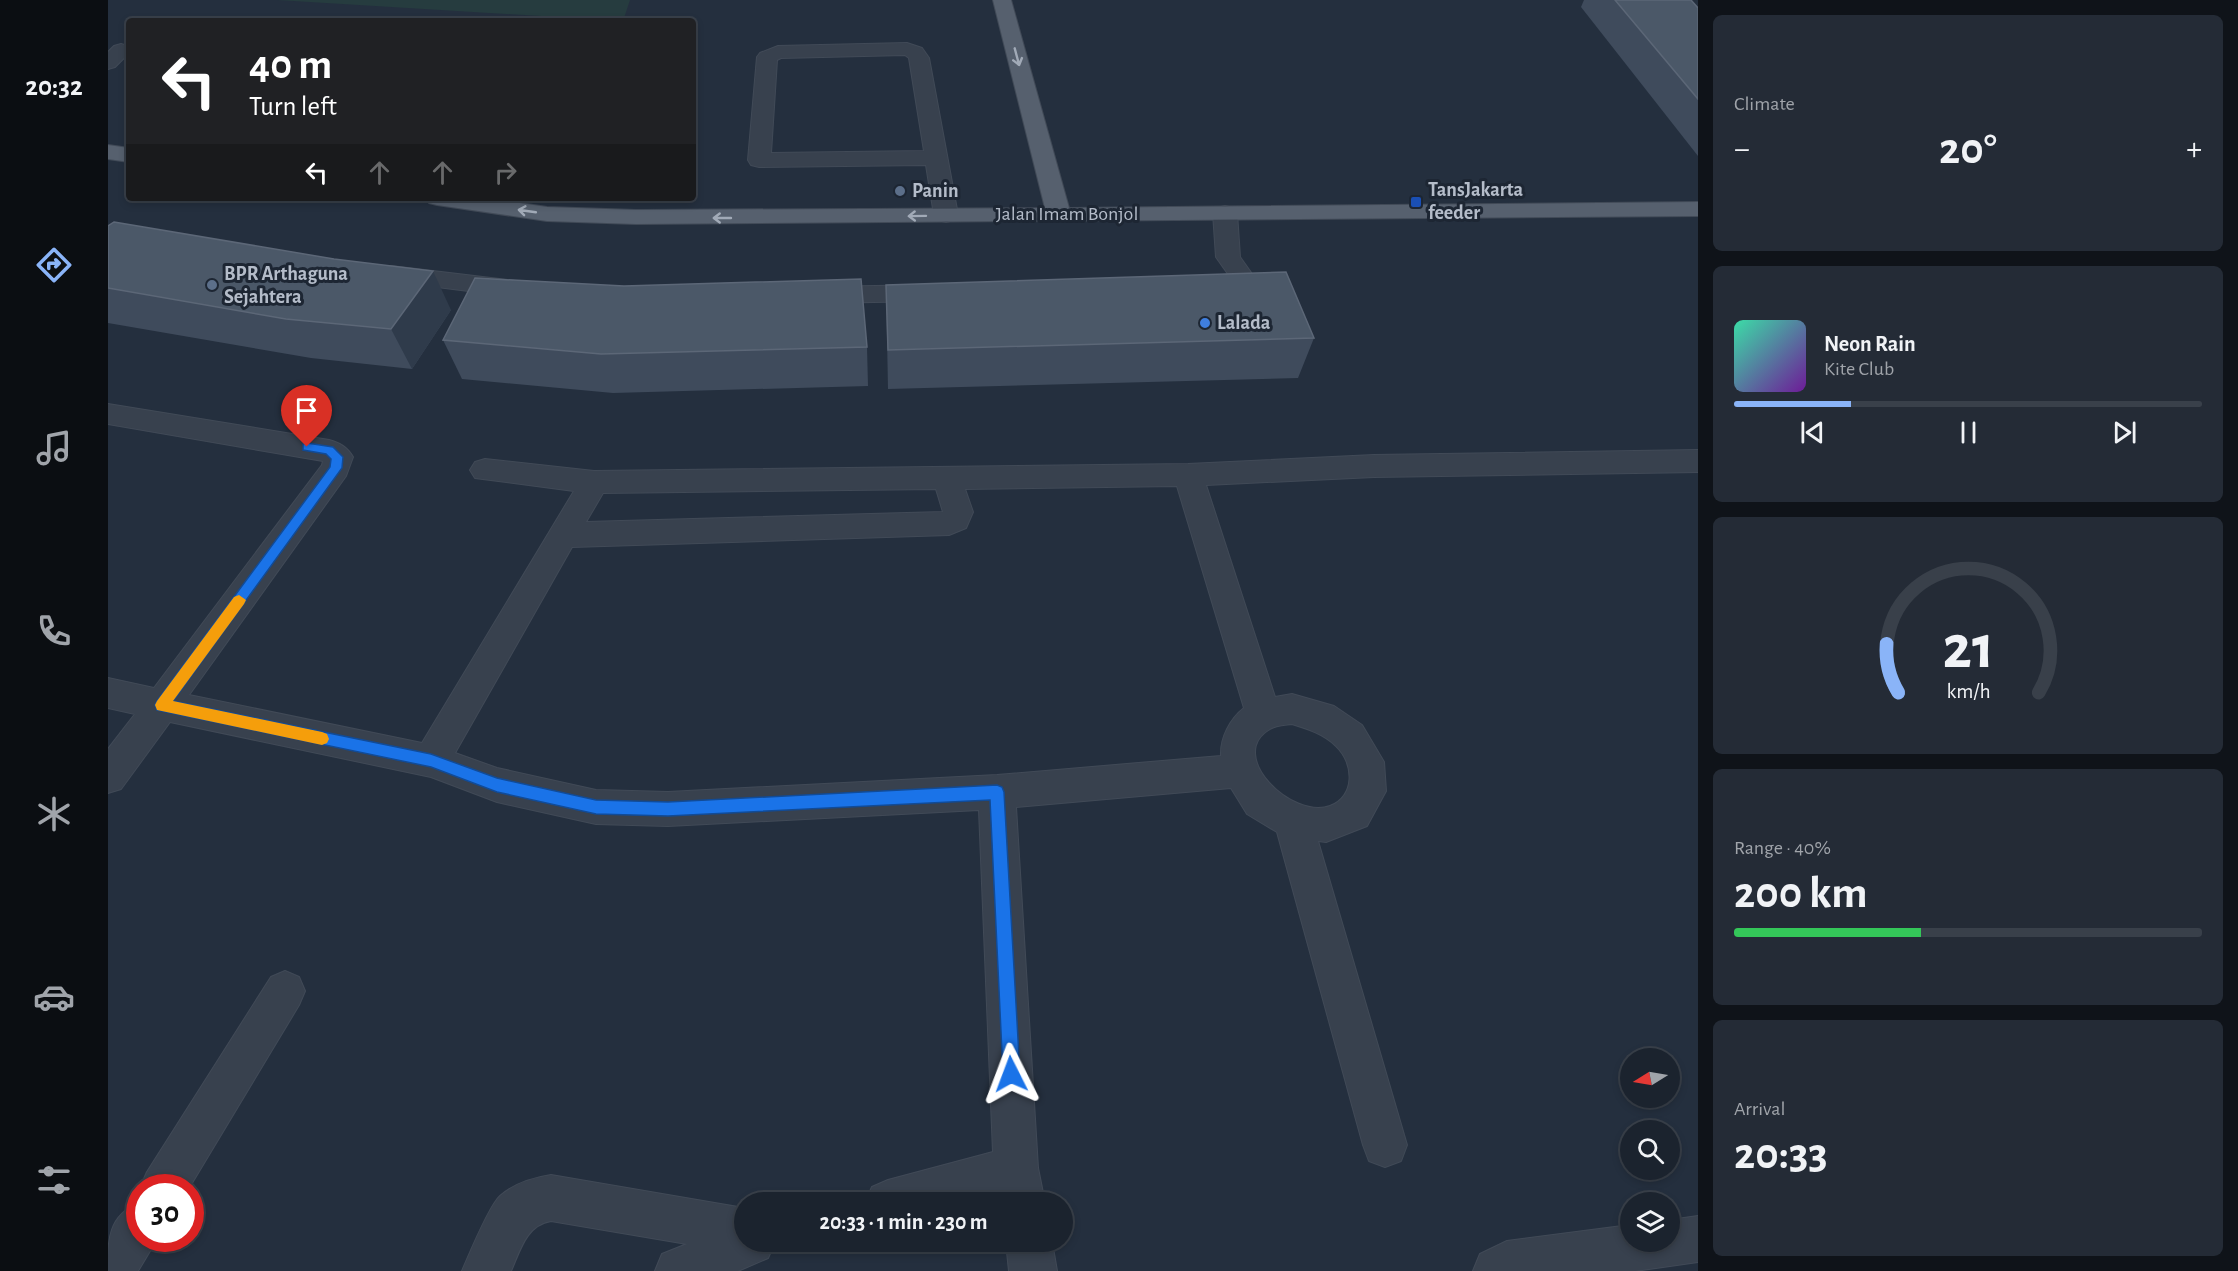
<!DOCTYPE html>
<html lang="en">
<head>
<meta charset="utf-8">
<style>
  :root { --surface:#1b232e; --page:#242b36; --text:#f1f3f6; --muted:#a0a4aa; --line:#39404a; --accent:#8ab4f8 }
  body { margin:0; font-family:"Alegreya Sans",sans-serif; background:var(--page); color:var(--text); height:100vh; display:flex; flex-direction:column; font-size:22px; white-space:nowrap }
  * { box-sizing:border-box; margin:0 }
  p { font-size:20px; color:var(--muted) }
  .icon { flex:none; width:33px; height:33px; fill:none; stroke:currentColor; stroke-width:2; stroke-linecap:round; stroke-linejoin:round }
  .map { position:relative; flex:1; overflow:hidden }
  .side { display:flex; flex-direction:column; gap:15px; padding:15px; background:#0f1319; width:540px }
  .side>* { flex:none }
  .top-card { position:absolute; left:18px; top:18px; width:570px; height:183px; border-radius:6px; box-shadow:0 3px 9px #0003,0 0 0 2px var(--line); background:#202124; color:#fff; overflow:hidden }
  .needle { width:39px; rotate:259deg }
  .controls { position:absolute; left:1512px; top:1048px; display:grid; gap:12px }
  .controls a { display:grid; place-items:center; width:60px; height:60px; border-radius:50%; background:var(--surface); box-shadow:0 3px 9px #0003,0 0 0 2px var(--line); font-size:30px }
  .speed { position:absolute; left:18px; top:1174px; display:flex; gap:12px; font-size:30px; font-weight:700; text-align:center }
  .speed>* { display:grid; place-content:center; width:78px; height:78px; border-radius:50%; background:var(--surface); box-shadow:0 3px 9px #0003,0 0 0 2px var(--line); line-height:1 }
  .speed .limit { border:9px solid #d22; background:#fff; color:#111 }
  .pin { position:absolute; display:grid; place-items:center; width:51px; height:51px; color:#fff; margin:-62px -26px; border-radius:50% 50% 50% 0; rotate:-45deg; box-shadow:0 0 6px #0007 }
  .pin .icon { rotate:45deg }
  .me { position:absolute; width:66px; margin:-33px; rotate:357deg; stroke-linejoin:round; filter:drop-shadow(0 0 4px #0008) }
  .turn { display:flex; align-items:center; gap:21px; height:126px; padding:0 24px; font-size:27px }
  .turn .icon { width:78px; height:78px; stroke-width:2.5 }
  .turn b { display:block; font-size:42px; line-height:51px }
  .lanes { display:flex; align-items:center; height:57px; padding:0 24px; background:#0003; justify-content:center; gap:30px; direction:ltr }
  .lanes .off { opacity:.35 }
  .big { font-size:45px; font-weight:700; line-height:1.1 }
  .side .tile { flex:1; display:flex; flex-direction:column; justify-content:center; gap:9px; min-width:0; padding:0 21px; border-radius:9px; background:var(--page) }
  .side .dial { align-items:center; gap:0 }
  .dial svg { height:156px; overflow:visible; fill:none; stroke:var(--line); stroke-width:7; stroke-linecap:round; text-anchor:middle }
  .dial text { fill:var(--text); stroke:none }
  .song { display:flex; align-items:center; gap:18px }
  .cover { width:72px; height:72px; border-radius:9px; background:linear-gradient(135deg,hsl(160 70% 55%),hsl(280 70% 35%)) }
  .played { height:6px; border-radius:3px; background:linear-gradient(90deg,var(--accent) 25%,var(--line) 25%) }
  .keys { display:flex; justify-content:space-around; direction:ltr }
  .heat { display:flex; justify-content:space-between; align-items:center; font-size:33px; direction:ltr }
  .charge { height:9px; border-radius:4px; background:linear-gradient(90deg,#34c759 40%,var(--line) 0) }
  .trip { position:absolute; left:626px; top:1192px; width:339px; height:60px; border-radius:30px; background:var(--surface); box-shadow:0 3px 9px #0003,0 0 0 2px var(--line); font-weight:700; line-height:60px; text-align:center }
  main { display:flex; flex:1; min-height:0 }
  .tab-bar { display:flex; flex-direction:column; width:108px; justify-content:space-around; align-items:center; background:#0b0e12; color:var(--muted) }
  .tab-bar .icon { width:42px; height:42px }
  .tab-bar .active { color:var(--accent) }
  .tab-bar b { font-size:27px; color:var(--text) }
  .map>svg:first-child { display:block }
</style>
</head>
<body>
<main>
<nav class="tab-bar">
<b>20:32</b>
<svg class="icon active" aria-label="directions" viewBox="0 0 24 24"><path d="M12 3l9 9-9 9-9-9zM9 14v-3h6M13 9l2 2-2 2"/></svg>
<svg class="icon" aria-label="music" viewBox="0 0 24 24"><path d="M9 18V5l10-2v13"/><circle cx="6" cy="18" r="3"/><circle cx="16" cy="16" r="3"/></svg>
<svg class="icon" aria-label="phone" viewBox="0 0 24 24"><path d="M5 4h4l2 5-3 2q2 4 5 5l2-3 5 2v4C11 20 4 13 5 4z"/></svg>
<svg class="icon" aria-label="climate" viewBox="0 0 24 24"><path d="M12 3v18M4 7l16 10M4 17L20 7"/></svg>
<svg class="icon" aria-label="car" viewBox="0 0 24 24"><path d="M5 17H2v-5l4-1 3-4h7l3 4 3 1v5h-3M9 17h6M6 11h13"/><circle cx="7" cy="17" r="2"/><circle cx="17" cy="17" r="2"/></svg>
<svg class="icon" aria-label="filters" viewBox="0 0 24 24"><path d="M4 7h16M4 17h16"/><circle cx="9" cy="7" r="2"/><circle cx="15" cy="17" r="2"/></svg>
</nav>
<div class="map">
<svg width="1590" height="1271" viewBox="0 0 1590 1271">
  <rect width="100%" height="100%" fill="#242f3e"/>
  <polygon fill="#263c3f" points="169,0 522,0 515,21"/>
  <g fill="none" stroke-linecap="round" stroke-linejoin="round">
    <g stroke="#414a57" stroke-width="2">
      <g id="minor">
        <path d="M799,43L814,48L821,58L850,215L846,220L838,222L830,220L826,215L818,165L651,167L643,165L640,160L649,57L652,53L670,46ZM797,55L801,58L816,151L663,153L669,60L673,58Z"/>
        <polygon points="13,44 20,46 21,53 7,67 0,69 0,52 6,46"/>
        <path d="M1117,206L1125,208L1129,213L1132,257L1144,274C1143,278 1143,285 1139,288C1127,297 1100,299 1086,296L1082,290L1086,284L1119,277L1120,274L1108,257L1105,213L1109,208Z"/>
        <polygon points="283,266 408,281 417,283 421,289 417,295 408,297 274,280 271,274 274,268"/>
        <polygon points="822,285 831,287 835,293 831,299 822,301 711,303 702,301 698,295 702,289 711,287"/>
        <path d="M0,404L221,440C232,443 239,447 245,457L238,476L81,695L314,743L466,491L367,478L362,470L367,462L377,459L486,471L1080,464L1266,455L1590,450V472L1266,477L1098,485L1167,697L1184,694L1226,706L1254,725L1276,762L1278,791L1259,826L1218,842L1210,841L1299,1145L1293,1161L1277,1167L1261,1161L1255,1145L1169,832L1139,814L1123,788L908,807L930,1168L937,1203H891L890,1195L863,1203H757L764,1187L780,1180L885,1152L871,810L560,826L488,824L389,802L323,777L62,722L13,789L0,793V749L27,714L0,708V678L46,688L214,465L215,461L0,424ZM1069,486L1136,708C1122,719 1112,738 1113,756L889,775L560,792L488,790L389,768L347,753L464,547L841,535L858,528L865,512L857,489ZM828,489L835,512L478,522L495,493ZM1184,724C1200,729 1216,734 1228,746C1247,764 1247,797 1222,806C1184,820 1117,755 1162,729C1168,725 1177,725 1184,724Z"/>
        <polygon points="177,971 191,977 197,991 191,1005 81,1188 32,1188 39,1172 163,977"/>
        <path d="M443,1175L636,1208V1242H667L660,1258L630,1271H547L554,1254L579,1244L443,1221C418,1225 412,1251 403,1271H354C361,1255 381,1206 392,1196C407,1183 424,1178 443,1175Z"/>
        <path d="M32,1202V1239H49L48,1241L30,1271H0C0,1239 0,1216 32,1202Z"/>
        <polygon points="1590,1216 1590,1262 1527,1271 1365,1271 1372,1254 1399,1241 1522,1225 1522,1242 1562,1242 1562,1220"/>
        <polygon points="898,1242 944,1242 949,1271 901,1271"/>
      </g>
    </g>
    <g stroke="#414a57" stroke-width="2">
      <g id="major">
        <polygon points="885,0 903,0 961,208 1590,202 1590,216 528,224 439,221 329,205 321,203 317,198 377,198 439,207 528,210 937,208"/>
        <polygon points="0,145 21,148 21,162 0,159"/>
      </g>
    </g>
    <use href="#minor" fill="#38414e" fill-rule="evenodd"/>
    <use href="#major" fill="#56606e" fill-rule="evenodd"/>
  </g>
  <g fill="#3f4b5c">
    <polygon points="1476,0 1583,0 1590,8 1590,156 1473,7"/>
    <polygon points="0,226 343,310 304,369 203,358 0,323"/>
    <polygon points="778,285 1206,338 1190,378 780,389"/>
    <polygon points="335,340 759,347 760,386 505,393 354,379"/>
  </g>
  <polygon fill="#2f3b4b" points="325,271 343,310 304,369 283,329"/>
  <g fill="#4b5868" stroke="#5c6777" stroke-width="1.5">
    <polygon points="1507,0 1583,0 1590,8 1590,99"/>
    <polygon points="6,222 226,259 325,271 283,329 178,319 0,288 0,226"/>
    <polygon points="1178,272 1206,338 780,350 778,285"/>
    <polygon points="367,278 516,286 753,279 759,347 493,354 335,340"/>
  </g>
  <defs><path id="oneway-shaft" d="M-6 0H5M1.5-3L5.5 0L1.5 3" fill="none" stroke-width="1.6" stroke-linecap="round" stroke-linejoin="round" transform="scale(1.5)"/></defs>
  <g stroke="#a1aab7">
    <use href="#oneway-shaft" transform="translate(909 57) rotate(75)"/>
    <use href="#oneway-shaft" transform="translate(419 211) rotate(-172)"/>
    <use href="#oneway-shaft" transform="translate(809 216) rotate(179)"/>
    <use href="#oneway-shaft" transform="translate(614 218) rotate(-180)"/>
  </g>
  <polygon fill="#1a73e8" stroke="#114b97" stroke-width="1.5" points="199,443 225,447 235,457 234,468 65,701 323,754 389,778 488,800 560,802 889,785 894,787 896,792 912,1074 910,1080 903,1083 897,1080 895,1074 882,800 560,816 488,814 389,792 323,767 49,710 47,705 49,701 222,467 223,459 218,454 195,450 195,444"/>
  <polygon fill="#f59e0b" points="131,595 138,600 136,604 65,701 214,732 219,734 221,739 219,743 214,745 49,710 47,705 49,701 126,597"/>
  <g fill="#5c6f8a" stroke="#1d2633" stroke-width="2">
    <circle cx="792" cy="191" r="6"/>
    <circle cx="104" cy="285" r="6"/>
  </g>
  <rect fill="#1a4fb4" stroke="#1d2633" stroke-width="2" x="1302" y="196" width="12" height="12" rx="3"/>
  <circle fill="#3f7fe0" stroke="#1d2633" stroke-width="2" cx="1097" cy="323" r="6"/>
  <g text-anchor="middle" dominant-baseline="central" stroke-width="6" stroke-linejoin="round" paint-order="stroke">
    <g font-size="20" font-weight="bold" fill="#b4bcc9" stroke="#1d2633" text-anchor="start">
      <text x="1320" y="190">TansJakarta<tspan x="1320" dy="23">feeder</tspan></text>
      <text x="804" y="191">Panin</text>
      <text x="116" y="274">BPR Arthaguna<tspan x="116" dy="23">Sejahtera</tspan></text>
      <text x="1109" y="323">Lalada</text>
    </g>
    <g font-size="20" fill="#b4bcc9" stroke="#1d2633">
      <text x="959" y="214">Jalan Imam Bonjol</text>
    </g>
  </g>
</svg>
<div class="controls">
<a><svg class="needle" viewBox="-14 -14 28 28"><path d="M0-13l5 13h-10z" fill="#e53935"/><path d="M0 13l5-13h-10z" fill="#a0a4aa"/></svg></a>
<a><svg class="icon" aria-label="search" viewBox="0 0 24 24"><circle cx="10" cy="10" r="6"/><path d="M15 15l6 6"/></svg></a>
<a><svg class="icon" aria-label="layers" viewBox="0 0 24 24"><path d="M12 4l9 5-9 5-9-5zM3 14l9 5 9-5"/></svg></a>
</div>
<div class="speed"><div class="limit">30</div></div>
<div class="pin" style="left:199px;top:447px;background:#d93025"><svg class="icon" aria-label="arrive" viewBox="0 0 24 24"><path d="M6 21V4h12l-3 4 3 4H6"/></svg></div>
<svg class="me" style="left:903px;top:1074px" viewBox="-20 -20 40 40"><path d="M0-17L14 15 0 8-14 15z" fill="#1a73e8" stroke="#fff" stroke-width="4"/></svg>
<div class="trip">20:33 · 1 min · 230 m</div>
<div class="top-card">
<div class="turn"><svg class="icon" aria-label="left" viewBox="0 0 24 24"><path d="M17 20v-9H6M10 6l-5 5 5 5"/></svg><div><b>40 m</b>Turn left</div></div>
<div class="lanes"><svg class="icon" aria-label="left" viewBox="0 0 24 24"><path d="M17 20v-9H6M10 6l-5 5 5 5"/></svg><svg class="icon off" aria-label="ahead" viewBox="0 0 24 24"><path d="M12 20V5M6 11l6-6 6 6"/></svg><svg class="icon off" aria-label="ahead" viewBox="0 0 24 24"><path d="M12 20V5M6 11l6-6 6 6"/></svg><svg class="icon off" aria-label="right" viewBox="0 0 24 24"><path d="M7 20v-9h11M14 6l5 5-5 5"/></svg></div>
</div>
</div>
<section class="side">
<div class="tile"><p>Climate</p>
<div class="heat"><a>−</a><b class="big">20°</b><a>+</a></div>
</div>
<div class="tile">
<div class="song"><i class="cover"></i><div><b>Neon Rain</b><p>Kite Club</p></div></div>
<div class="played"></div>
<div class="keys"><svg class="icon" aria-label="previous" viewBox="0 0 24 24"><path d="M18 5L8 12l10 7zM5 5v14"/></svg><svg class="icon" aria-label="pause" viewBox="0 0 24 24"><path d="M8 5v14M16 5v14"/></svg><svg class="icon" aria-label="next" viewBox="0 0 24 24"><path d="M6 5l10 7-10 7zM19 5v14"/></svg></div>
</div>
<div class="tile dial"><svg viewBox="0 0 100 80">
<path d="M14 69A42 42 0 1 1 86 69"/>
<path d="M14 69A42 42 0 0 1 8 44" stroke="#8ab4f8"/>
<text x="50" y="56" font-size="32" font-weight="700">21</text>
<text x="50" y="72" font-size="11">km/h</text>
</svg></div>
<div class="tile"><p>Range · 40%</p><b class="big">200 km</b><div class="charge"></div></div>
<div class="tile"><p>Arrival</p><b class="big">20:33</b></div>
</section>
</main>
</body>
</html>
